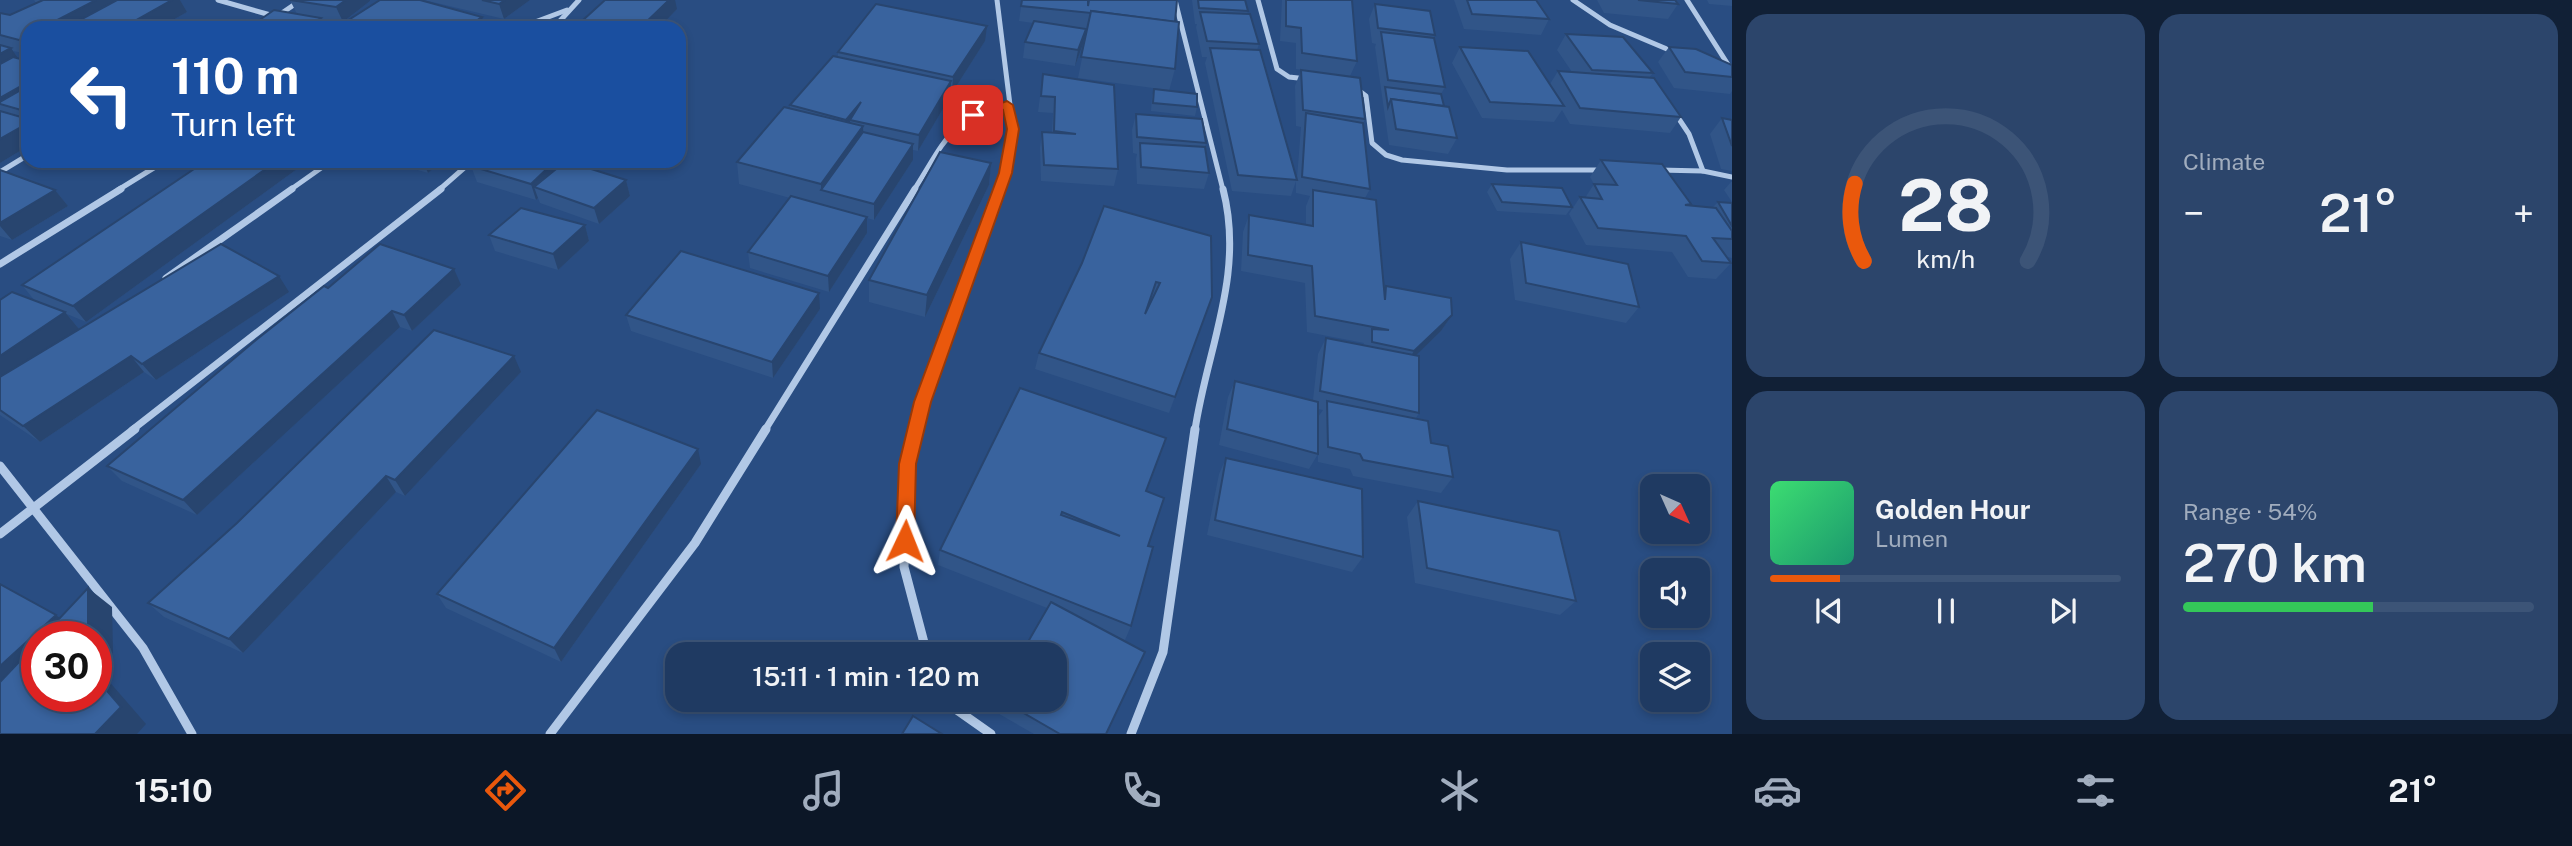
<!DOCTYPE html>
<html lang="en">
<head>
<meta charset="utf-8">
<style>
  :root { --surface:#1f3a62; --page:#2c456b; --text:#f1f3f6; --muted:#a1adbe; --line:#3c5477; --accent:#ea580c }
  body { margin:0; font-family:"Public Sans",sans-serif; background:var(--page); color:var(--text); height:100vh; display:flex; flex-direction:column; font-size:26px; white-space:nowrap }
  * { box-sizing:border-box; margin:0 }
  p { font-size:23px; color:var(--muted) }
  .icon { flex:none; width:38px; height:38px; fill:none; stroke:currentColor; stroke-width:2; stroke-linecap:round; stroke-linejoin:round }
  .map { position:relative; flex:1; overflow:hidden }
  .sheet { display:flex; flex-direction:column; gap:14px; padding:14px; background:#112036; width:840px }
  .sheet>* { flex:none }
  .guide { position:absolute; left:21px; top:21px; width:665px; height:147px; border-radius:21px; box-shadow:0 4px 10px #0003,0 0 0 2px var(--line); background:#1a4fa0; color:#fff; overflow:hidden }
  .needle { width:46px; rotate:135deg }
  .buttons { position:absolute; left:1640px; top:474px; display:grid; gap:14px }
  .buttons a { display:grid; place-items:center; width:70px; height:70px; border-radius:14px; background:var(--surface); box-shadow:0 4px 10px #0003,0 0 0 2px var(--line); font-size:35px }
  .speed { position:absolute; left:21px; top:621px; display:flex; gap:14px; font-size:35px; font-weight:700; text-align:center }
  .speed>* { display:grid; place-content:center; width:91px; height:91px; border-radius:50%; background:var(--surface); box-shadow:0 4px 10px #0003,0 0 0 2px var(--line); line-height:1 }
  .speed .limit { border:10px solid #d22; background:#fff; color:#111 }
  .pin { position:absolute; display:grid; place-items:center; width:60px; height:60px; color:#fff; margin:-30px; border-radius:14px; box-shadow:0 4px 10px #0006 }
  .me { position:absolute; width:77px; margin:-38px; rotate:2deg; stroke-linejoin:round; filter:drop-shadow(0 0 5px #0008) }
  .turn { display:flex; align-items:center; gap:24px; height:147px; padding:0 35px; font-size:32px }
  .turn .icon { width:91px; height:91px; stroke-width:2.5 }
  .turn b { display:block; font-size:49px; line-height:60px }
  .big { font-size:52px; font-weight:600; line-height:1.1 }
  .sheet .widget { flex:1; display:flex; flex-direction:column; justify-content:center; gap:10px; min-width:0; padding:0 24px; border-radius:21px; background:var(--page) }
  .sheet .dial { align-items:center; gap:0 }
  .dial svg { height:182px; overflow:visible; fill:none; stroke:var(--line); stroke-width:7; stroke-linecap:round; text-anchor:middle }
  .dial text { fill:var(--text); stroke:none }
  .song { display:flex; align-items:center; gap:21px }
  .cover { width:84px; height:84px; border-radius:10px; background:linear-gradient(135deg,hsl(140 70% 55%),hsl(160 70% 35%)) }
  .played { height:7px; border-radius:4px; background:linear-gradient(90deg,var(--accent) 20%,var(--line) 20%) }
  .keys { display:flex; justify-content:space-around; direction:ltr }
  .heat { display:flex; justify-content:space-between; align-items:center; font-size:38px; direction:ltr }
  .charge { height:10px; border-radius:5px; background:linear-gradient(90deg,#34c759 54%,var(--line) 0) }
  .sheet .tiles { flex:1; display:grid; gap:14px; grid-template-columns:repeat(2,1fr) }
  .trip { position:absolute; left:665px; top:642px; width:402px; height:70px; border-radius:21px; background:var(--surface); box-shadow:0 4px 10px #0003,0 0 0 2px var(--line); font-weight:600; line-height:70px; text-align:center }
  .tabs { display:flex; height:112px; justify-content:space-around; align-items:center; background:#0c1727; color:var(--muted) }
  .tabs .icon { width:49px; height:49px }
  .tabs .current { color:var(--accent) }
  .tabs b { font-size:32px; color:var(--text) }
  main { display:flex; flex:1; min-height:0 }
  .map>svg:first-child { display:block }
</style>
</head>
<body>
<main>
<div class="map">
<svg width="1732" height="734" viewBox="0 0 1732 734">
  <rect width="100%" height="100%" fill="#294d82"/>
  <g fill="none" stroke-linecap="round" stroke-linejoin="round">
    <g stroke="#b1c8e6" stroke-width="5">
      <polyline points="218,0 274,16"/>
      <polyline points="997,0 1013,129 999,190"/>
      <polyline points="1175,0 1223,190"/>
      <polyline points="1258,0 1277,69 1289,77 1307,79"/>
      <polyline points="1573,0 1610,25 1674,52"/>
      <polyline points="1687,0 1732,71"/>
      <polyline points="317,24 337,28"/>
      <polyline points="260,28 301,0"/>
      <polyline points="519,28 567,10"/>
      <polyline points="559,28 558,23 579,0"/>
      <polyline points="1353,86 1366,96 1372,143 1386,155 1402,160 1507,170 1601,170"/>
      <polyline points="1675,113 1689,134 1703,171"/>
      <polyline points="1659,170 1703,171 1732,177"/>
      <polyline points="0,172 28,155"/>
      <polyline points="118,190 165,161"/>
      <polyline points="290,190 331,161"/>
      <polyline points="439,190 472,161"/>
      <path d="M914,190C946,140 947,122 1008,105"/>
    </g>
    <g stroke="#b1c8e6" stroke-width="7">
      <polyline points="0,264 121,189"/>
      <polyline points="166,278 292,189"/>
      <polyline points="132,430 441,189"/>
      <polyline points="765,430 915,189"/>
      <polyline points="916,430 922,402 999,189"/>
      <path d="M1195,430C1207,349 1245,274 1223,189"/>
    </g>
    <g stroke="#b1c8e6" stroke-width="9">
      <polyline points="916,429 908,464 904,567 927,654"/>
      <polyline points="0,466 143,648 192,734"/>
      <polyline points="0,534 135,429"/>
      <polyline points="952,700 957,710 991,734"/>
      <polyline points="550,734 695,543 766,429"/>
      <polyline points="1131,734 1163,652 1195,429"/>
    </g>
  </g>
  <g fill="#315588">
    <polygon points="34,0 180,0 187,12 159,28 28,28 28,54 13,51 18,58 28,61 28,146 0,163 0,13 10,15 36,3"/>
    <polygon points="290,0 370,0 370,1 343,22 321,19 325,28 248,28 297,14"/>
    <polygon points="424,0 530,0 504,19"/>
    <polygon points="1022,0 1088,6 1175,22 1175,69 1169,91 1197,107 1195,116 1151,111 1152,97 1154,89 1168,90 1078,78 1088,29 1079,28 1086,29 1083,44 1075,66 1023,58 1025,42 1033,23 1019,21"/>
    <polygon points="1192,0 1245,0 1248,11 1247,14 1259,44 1257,50 1297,178 1301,127 1296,126 1295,86 1301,70 1330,74 1296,69 1296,43 1280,41 1282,0 1352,0 1357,61 1350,76 1365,119 1363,124 1370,189 1365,198 1384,289 1386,286 1452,315 1441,331 1416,355 1419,413 1416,418 1453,477 1441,493 1353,476 1350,469 1318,462 1318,417 1323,410 1318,409 1318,454 1309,469 1219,445 1228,397 1235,381 1313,400 1318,354 1326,338 1363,345 1364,343 1307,332 1305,283 1241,271 1243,232 1249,215 1306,225 1306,206 1310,196 1296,193 1296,181 1291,196 1232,191 1205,63 1207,57 1202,57 1196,27 1197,24 1195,24"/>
    <polygon points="1454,0 1536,0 1549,19 1541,35 1464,29"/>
    <polygon points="1597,0 1675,0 1678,4 1668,19 1604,13"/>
    <polygon points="1707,0 1732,0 1732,6 1709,4"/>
    <polygon points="1375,4 1435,35 1433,38 1445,87 1441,94 1444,106 1457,138 1448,154 1389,145 1375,47 1376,44 1372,43 1369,19"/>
    <polygon points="677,9 659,28 584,28 582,21"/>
    <polygon points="1566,34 1653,73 1649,78 1681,117 1670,133 1570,124 1562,110 1554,122 1482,118 1452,63 1460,47 1550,84 1558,71 1572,72 1557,50"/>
    <polygon points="985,41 952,93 951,93 950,97 918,151 913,150 913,160 874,220 867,218 867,233 829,292 750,268 748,252 790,198 739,184 737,162 790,108 790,105 838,57 838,52"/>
    <polygon points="1669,47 1732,65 1732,91 1730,94 1674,88 1658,62"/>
    <polygon points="1043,74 1118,169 1114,186 1041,181 1040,148 1042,132 1052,133 1053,113 1038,112"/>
    <polygon points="1136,114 1206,143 1205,147 1209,173 1204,189 1137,184 1136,159 1137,154 1133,153 1132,130"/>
    <polygon points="1722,118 1732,120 1732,171 1721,169 1710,134"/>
    <polygon points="1601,160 1691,204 1690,206 1713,207 1718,202 1732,203 1732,258 1727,257 1731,263 1716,279 1688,277 1672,252 1586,245 1569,214 1580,197 1585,198 1594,184 1590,177"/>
    <polygon points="206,161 308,161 86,322 67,314 79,329 68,336 289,292 156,380 144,372 40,442 0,415 0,300 35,301 22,285"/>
    <polygon points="387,161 442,161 428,173"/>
    <polygon points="477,161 577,161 574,164 626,180 630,196 599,224 540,203 538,198 536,200 477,182 471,166"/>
    <polygon points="991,163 989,185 925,317 869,302 869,280"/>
    <polygon points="0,170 55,190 68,206 12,240 0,236"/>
    <polygon points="1731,182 1732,182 1732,202 1724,190"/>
    <polygon points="1492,184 1572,207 1566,215 1497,211 1487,192"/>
    <polygon points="585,225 589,241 558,270 495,251 489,235"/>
    <polygon points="1521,242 1639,307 1626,323 1515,300 1510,259"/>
    <polygon points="1082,263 1212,297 1169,413 1035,369 1039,353"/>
    <polygon points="461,285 412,331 400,327 197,515 122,481 107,466 328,288"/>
    <polygon points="820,309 773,378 631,331 626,315"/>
    <polygon points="521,372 405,496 396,492 243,653 164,617 148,603"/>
    <polygon points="1020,388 1146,491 1148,546 1131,626 1125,640 1116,636 1106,734 1034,734 994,711 996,700 1055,700 1047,608 938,565 940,550"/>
    <polygon points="1226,458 1363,557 1352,572 1207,535 1219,474"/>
    <polygon points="701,464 561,662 446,608 437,594"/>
    <polygon points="1418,501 1576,601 1560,615 1415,583 1407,517"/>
  </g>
  <g fill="#28456f">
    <polygon points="96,0 131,0 78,21 82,27 81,28 42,28"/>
    <polygon points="172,0 180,0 187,12 159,28 122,28"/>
    <polygon points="346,0 370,0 370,1 343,22 336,7"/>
    <polygon points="505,0 530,0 504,19 499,4"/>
    <polygon points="669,0 675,0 677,9 659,28 640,28"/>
    <polygon points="482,17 485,28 465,28"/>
    <polygon points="321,18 325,28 307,28"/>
    <polygon points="987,26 985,41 952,93 953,77"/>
    <polygon points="1086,29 1083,44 1075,66 1078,50"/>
    <polygon points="28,35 28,52 19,40"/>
    <polygon points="11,48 22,64 0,75 0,54"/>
    <polygon points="951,81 950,97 918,151 919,135"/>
    <polygon points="28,82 28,104 0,104 0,98"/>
    <polygon points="861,102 850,120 850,131 846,136 846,120"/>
    <polygon points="28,123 28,146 0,163 0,139"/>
    <polygon points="863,126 864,148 821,190 821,184"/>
    <polygon points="913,144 913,160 874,220 874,204"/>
    <polygon points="277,161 308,161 86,322 73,306"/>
    <polygon points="423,161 442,161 428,173"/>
    <polygon points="555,161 577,161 545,191 534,187 538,198 536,200 531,184"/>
    <polygon points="991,163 989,185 925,317 927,295"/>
    <polygon points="626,180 630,196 599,224 594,208"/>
    <polygon points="55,190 68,206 12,240 0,226 0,223"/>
    <polygon points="867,217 867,233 829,292 828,276"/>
    <polygon points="585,225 589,241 558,270 553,254"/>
    <polygon points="454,269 461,285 412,331 404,315"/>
    <polygon points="279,276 289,292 156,380 142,364"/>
    <polygon points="819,293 820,309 773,378 772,362"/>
    <polygon points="392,311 400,327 197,515 183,500"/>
    <polygon points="65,312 79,329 0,384 0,356"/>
    <polygon points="1452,315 1441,331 1404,367 1414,351"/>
    <polygon points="131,356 144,372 40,442 23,426"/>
    <polygon points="514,356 521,372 405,496 395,480"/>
    <polygon points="698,449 701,464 561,662 554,648"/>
    <polygon points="386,476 396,492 243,653 229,639"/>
    <polygon points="88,588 112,607 113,651 107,679 146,724 137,734 95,734 96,637 87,637"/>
    <polygon points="56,615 75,630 66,637 37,637 37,664 0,698 0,666"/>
  </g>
  <g fill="#39639e" stroke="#28456f" stroke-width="2" fill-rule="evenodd">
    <polygon points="43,0 96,0 42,28 28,28 28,35 19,40 0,35 0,13 10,15"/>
    <polygon points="117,0 172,0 122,28 107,28 78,21"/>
    <polygon points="290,0 346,0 336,7"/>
    <polygon points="380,0 420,0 482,17 465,28 400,28 408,23 399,28 336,28"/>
    <polygon points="482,0 505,0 499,4"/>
    <polygon points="605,0 669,0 640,28 618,28 582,21"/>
    <polygon points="1022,0 1088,0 1088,6 1089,0 1177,0 1175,22 1091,11 1091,13 1021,6"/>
    <polygon points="1198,0 1245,0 1248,11 1199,8"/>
    <polygon points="1286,0 1352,0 1357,61 1302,53 1301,28 1286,26"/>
    <polygon points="1467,0 1536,0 1549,19 1472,14"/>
    <polygon points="1638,0 1675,0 1678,4"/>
    <polygon points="876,4 987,26 953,77 838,52"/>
    <polygon points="1375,4 1430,11 1435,35 1378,28"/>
    <polygon points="274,10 321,18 307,28 248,28"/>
    <polygon points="1091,11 1179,22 1175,69 1081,57"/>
    <polygon points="1200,12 1250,14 1259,44 1207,41"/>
    <polygon points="1034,21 1086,29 1078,50 1025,42"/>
    <polygon points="1381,32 1434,38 1445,87 1388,80"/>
    <polygon points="1566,34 1623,37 1653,73 1592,70"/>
    <polygon points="0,45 11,48 0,54"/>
    <polygon points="1460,47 1528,51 1564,106 1490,102"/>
    <polygon points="1669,47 1696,49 1732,65 1732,77 1685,72"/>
    <polygon points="1210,48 1260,50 1297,180 1238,175"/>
    <polygon points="833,56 951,81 919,135 850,120 861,102 846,120 790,105"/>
    <polygon points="13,57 28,61 28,82 0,98 0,64"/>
    <polygon points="1301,70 1360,78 1365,119 1303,110"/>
    <polygon points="1558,71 1654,78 1681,117 1580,108"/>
    <polygon points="1043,74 1114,85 1118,169 1044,165 1042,132 1076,134 1054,131 1055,97 1041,96"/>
    <polygon points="28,86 28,112 0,104 0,102"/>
    <polygon points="1385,87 1441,94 1444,106 1391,99 1388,107"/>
    <polygon points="1154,89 1197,94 1197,107 1153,103"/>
    <polygon points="1391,99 1449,107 1457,138 1396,129"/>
    <polygon points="784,107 863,126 821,184 737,162"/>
    <polygon points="0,111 28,119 28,123 0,139"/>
    <polygon points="1306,113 1363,123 1370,189 1302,177"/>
    <polygon points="1136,114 1202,119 1206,143 1137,137"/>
    <polygon points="1722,118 1732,120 1732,146"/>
    <polygon points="863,132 913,144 874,204 821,190"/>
    <polygon points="1140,143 1205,147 1209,173 1141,167"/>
    <polygon points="940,152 991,163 927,295 869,280"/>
    <polygon points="1601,160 1662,164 1691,204 1685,205 1716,208 1732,231 1732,239 1713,238 1731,263 1702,261 1686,236 1598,228 1580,197 1602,199 1594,184 1617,185"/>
    <polygon points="206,161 277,161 73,306 22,285"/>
    <polygon points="477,161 555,161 531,184 471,166"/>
    <polygon points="566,161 626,180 594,208 534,187"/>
    <polygon points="0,170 55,190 0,223"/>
    <polygon points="1492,184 1562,188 1572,207 1502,202"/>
    <polygon points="1313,190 1376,200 1385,300 1386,286 1451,298 1452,315 1414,351 1372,342 1372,329 1389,330 1315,316 1312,266 1248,255 1249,215 1313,226"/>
    <polygon points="791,196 867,217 828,276 748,252"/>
    <polygon points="1718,202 1732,203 1732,226"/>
    <path d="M1104,206L1211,236L1212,297L1175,397L1039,353L1082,263ZM1156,282L1160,283L1145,314Z"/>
    <polygon points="521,208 585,225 553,254 489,235"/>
    <polygon points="1521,242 1628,264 1639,307 1526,283"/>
    <polygon points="221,244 279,276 142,364 131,356 23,426 0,410 0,377"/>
    <polygon points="380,244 454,269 404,315 392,311 183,500 107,466 256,340 324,286 328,288"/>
    <polygon points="681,251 819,293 772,362 626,315"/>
    <polygon points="12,292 65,312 0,356 0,300"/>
    <polygon points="434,330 514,356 395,480 386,476 229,639 148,603 237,523"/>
    <polygon points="1326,338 1419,356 1419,413 1320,391"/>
    <polygon points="1235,381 1318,402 1318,454 1227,429"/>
    <path d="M1020,388L1166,438L1146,491L1164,498L1148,546L1153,547L1131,626L940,550ZM1062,512L1120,536L1061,515Z"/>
    <polygon points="1327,401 1428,421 1431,443 1448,446 1453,477 1363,460 1360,454 1328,447"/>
    <polygon points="597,410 698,449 554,648 437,594"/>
    <polygon points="1226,458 1362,489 1363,557 1215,520"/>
    <polygon points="1418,501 1559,531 1576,601 1427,568"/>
    <polygon points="0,584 56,615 0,666"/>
    <polygon points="88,588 88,632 87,637 42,637"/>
    <polygon points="1051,602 1145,652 1106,734 1060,734 1001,700 1055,700 1055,654 1021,654"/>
    <polygon points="37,643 37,696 96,696 96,678 121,707 95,734 0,734 0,682"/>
    <polygon points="913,716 942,734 902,734"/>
  </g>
  <polygon fill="#ea580c" stroke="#983908" stroke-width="2" points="1007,101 1013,105 1019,129 1012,173 931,402 916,464 914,541 911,547 898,547 896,541 899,464 914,402 999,173 1007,129 1003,110 973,118 967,115"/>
</svg>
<div class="buttons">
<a><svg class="needle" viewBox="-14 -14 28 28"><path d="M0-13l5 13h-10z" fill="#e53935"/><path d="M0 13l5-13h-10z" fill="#a1adbe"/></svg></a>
<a><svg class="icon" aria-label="sound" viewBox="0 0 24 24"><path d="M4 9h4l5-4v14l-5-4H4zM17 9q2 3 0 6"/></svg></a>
<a><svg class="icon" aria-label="layers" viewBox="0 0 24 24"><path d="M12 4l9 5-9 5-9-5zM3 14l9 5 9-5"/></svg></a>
</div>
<div class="speed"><div class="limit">30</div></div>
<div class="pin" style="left:973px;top:115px;background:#d93025"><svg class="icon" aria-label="arrive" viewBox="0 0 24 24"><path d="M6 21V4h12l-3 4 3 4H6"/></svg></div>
<svg class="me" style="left:905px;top:541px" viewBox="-20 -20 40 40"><path d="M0-17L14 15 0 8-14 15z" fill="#ea580c" stroke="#fff" stroke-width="4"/></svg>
<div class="trip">15:11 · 1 min · 120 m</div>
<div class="guide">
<div class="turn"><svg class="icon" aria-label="left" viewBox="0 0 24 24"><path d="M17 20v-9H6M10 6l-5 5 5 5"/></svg><div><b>110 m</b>Turn left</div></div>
</div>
</div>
<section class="sheet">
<div class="tiles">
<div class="widget dial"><svg viewBox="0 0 100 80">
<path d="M14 69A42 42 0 1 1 86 69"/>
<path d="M14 69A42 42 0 0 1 10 35" stroke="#ea580c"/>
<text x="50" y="56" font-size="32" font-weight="700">28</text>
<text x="50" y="72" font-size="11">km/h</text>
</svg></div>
<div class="widget"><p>Climate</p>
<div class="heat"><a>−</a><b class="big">21°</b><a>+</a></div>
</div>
<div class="widget">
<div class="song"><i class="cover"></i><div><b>Golden Hour</b><p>Lumen</p></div></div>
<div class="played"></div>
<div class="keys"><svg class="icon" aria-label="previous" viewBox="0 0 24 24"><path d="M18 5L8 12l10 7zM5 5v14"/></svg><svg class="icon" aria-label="pause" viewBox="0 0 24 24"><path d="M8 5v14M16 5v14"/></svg><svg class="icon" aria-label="next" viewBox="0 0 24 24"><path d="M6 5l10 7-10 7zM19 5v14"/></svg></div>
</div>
<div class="widget"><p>Range · 54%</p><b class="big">270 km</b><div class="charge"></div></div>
</div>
</section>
</main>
<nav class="tabs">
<b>15:10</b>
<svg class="icon current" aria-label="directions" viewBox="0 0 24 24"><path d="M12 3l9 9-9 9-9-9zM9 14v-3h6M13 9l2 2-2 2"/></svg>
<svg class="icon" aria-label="music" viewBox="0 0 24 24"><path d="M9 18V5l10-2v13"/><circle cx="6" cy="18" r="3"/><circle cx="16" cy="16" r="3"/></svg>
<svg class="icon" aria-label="phone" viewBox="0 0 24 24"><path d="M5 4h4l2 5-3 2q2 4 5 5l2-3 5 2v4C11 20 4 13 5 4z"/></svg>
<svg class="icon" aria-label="climate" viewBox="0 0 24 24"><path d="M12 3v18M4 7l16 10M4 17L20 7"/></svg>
<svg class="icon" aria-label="car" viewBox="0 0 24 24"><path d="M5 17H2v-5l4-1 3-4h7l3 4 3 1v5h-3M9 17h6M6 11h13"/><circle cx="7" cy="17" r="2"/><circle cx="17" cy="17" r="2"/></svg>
<svg class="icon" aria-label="filters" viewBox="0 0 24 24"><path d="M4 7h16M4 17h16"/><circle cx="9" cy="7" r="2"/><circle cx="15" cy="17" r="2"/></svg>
<b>21°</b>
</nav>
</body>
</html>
